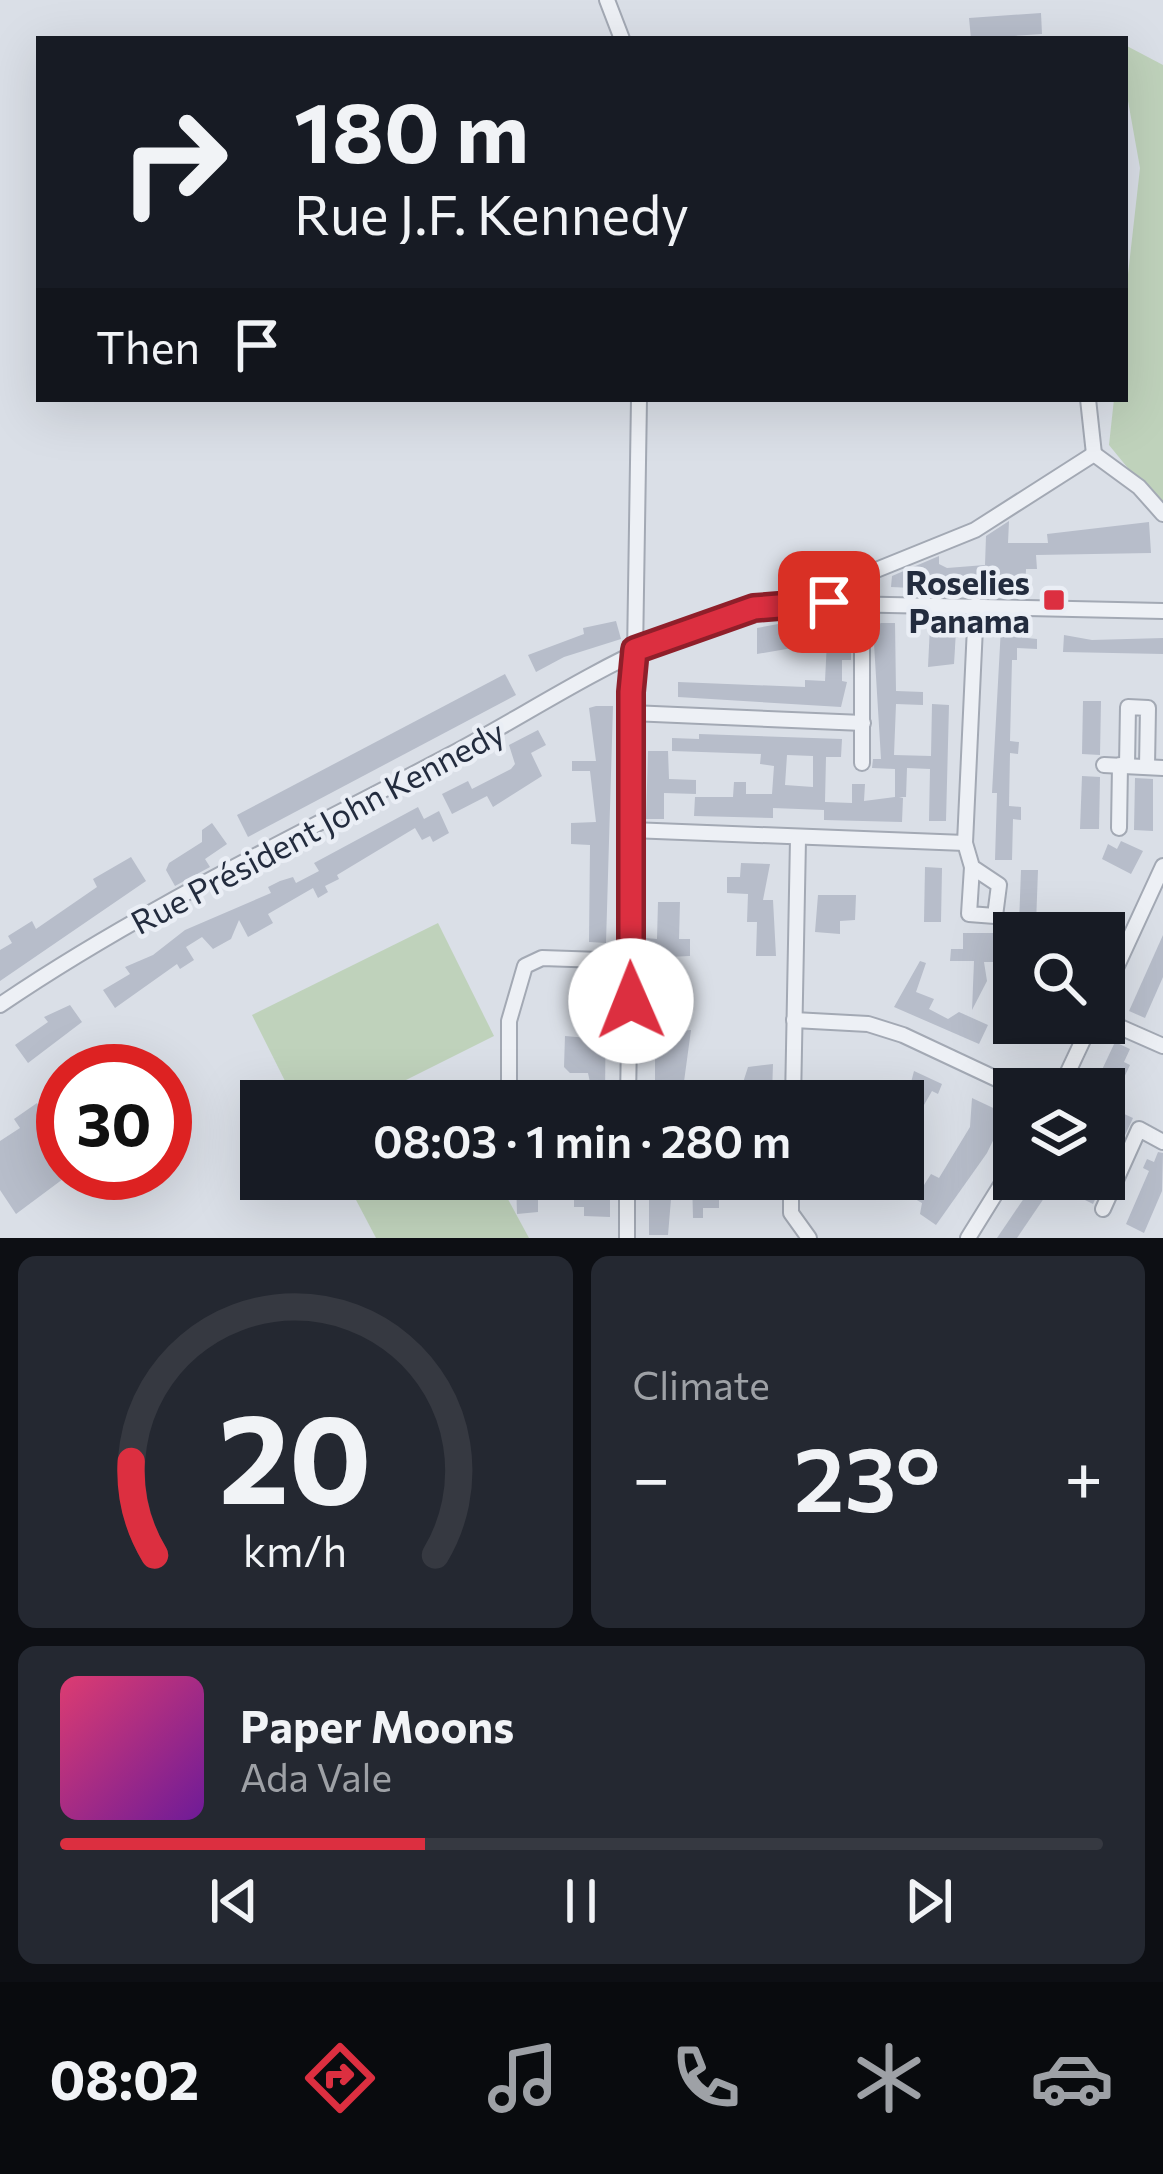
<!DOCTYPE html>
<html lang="en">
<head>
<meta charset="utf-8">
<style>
  :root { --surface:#171b24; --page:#242831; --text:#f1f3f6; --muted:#9ea1a6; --line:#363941; --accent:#dc2f40 }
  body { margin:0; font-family:Commissioner,sans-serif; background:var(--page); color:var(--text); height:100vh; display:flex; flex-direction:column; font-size:45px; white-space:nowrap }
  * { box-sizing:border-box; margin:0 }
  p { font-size:39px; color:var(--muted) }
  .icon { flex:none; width:66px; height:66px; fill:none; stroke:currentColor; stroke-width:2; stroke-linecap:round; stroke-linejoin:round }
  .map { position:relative; height:1238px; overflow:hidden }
  .panel { display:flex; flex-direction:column; gap:18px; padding:18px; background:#0d0f14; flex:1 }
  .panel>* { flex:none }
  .hud { position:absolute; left:36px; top:36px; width:1092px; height:366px; border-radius:0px; box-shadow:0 12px 48px #0002; background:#171b24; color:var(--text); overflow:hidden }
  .fabs { position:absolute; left:993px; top:912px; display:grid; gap:24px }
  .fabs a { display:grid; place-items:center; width:132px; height:132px; border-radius:0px; background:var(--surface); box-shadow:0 12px 48px #0002; font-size:60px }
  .speed { position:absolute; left:36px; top:1044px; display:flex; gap:24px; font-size:60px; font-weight:700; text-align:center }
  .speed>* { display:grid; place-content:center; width:156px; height:156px; border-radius:50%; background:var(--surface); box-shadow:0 12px 48px #0002; line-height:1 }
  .speed .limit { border:18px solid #d22; background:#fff; color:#111 }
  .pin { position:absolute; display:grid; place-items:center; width:102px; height:102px; color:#fff; margin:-51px; border-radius:24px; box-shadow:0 6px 18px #0006 }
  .me { position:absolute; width:132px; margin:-66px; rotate:359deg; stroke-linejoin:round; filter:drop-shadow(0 0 9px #0008) }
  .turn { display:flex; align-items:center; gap:42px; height:252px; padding:0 60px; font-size:54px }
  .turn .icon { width:156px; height:156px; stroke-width:2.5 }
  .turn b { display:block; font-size:84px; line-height:102px }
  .then { display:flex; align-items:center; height:114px; padding:0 60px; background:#0003; gap:24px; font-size:45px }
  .big { font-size:90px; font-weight:600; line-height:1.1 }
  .panel .card { flex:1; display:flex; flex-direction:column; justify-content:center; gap:18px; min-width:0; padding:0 42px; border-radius:18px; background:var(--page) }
  .panel .dial { align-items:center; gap:0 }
  .dial svg { height:312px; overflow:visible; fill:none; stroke:var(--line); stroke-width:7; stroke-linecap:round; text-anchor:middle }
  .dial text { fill:var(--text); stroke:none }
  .song { display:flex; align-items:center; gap:36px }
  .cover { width:144px; height:144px; border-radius:18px; background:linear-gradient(135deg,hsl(340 70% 55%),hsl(280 70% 35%)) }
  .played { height:12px; border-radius:6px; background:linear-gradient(90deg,var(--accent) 35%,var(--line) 35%) }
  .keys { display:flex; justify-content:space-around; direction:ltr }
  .heat { display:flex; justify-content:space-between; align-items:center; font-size:66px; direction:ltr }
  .panel .tiles { flex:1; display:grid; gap:18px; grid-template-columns:1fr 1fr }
  .card:last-child { grid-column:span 2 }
  .trip { position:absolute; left:240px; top:1080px; width:684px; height:120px; border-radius:0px; background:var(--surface); box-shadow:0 12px 48px #0002; font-weight:600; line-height:120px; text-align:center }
  .dock { display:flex; height:192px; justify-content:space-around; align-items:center; background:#090b0e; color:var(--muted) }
  .dock .icon { width:84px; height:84px }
  .dock .current { color:var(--accent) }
  .dock b { font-size:54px; color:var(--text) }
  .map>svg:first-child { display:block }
</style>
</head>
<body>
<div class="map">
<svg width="1163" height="1238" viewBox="0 0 1163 1238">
  <rect width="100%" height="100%" fill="#dadfe7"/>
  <g fill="#bfd2bb">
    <polygon points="1125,45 1163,65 1163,511 1109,445 1114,399 1125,399 1125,301 1140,168 1125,84"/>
    <polygon points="438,923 494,1036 364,1101 295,1101 252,1015"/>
    <polygon points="345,1179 497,1179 529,1238 376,1238"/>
  </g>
  <g fill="#b7bdca" fill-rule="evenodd">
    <polygon points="1041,13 1042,34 971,39 969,18"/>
    <polygon points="1009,521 1008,543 1048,543 1047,534 1149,522 1151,553 1036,555 1037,569 1026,569 1025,593 891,587 892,576 939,556 939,564 947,568 985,565 986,536"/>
    <polygon points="616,621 621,639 564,657 536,672 528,655 584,634 583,628"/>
    <polygon points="828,621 851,626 851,660 842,660 842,681 847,682 841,707 678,697 678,682 805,687 805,680 825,681"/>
    <polygon points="789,622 798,647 757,654 757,628"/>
    <path d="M881,623H895L896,691L923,692V705L896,704L894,755L931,756L932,704L949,705L946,821H929L930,769L907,768L906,797H899L903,798L902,822L824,820V810L773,808V818L694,816L695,797H733L734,782H746V794H772L774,766L760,764L761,754L672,751V738L699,739V734L842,739L841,757H826L825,802L852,803V784H865L864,801L895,797V769L872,768L873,759H881L873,627ZM787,755L813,756V787L785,785Z"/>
    <polygon points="930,626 956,631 954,664 928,667"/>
    <polygon points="1001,627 1018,627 1018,637 1037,639 1037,649 1017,648 1017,660 1012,660 1010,741 1019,742 1018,754 1010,753 1009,806 1021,807 1021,820 1013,819 1012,860 995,860 997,793 992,793"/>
    <polygon points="1064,635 1092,640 1163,638 1163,654 1063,652"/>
    <polygon points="505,674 516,695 248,837 237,815"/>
    <polygon points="1083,701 1101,701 1100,755 1082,754"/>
    <polygon points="596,706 613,706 606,943 589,942 590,845 571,844 571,823 596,822 590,771 572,771 572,761 596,761 589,708"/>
    <polygon points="538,730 546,745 531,753 542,776 493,807 487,796 452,814 442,794 468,781 472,789 511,769 515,764 509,745"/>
    <polygon points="648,751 668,751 669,779 696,780 696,794 664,793 664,819 646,819"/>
    <polygon points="1082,776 1100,777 1099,829 1080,829"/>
    <polygon points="1135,778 1153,779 1153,831 1134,830"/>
    <polygon points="418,807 424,819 439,811 449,833 433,842 430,836 422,840 415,828 337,875 339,879 325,886 328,892 318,898 313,888 268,914 273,923 248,937 239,920 231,939 213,949 202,937 186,947 194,960 180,969 177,964 115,1008 103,990 130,974 125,967 153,955 185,930 271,893 268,887 280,881 293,877 296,883 319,871 314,863"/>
    <polygon points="212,823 227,844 205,859 210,867 175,886 166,870 169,863 202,842 202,830"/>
    <polygon points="1121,841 1143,851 1131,874 1102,859 1108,844 1117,849"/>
    <polygon points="131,857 146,881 0,981 0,950 12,943 8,936 32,921 36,929 97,887 93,879"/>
    <polygon points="741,863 770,864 763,900 773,900 776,956 756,956 757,922 747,922 748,894 727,893 727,877 740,877"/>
    <polygon points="925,867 942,868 941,922 924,922"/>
    <polygon points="1021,870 1038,870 1036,924 1019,924"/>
    <polygon points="818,895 856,895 855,920 840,921 840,934 815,932"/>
    <polygon points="658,902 680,902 679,939 690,939 690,956 645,958 645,938 657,939"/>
    <polygon points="963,933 996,933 995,951 1007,951 1007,962 984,962 987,981 972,1010 974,961 950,961 951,949 963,949"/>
    <polygon points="1163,935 1163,977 1145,1018 1129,1011"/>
    <polygon points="920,961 926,963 916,992 934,999 929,1009 948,1019 959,1012 988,1025 979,1044 894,1007"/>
    <polygon points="589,980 606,980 605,1101 594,1101 588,1073 570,1073 564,1067 565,1036 588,1038 588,1002 570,1002 570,991 589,991"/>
    <polygon points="70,1005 82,1022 28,1063 15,1045 48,1022 44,1017"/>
    <polygon points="691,1030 683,1089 675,1088 675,1101 655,1101 655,1042 680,1041 680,1031"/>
    <polygon points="1115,1042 1130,1049 1124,1062 1130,1065 1113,1101 1104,1097 1104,1089 1093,1089"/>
    <polygon points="773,1064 772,1094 747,1099 748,1093 740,1092 748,1067"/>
    <polygon points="914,1071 942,1084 938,1094 932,1091 916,1119 903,1113"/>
    <polygon points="972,1098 1006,1114 987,1153 936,1225 920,1214 922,1203 880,1179 903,1179 903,1171 924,1185 931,1174 939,1178 970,1127"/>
    <polygon points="37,1103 63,1144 63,1179 16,1214 0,1190 0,1141 20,1128 14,1119"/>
    <polygon points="1122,1113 1133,1118 1093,1204 1083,1199 1092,1179 1104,1179 1104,1153"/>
    <polygon points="1158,1152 1163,1153 1162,1191 1144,1233 1126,1224 1149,1171 1143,1168 1147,1159 1154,1162"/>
    <polygon points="516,1179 538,1179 538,1212 517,1214"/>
    <polygon points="574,1179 610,1179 610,1217 584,1216 584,1207 574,1207"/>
    <polygon points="692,1179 719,1187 719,1208 703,1208 703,1218 693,1218"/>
    <polygon points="1037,1179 1057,1179 1017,1238 997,1238"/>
    <polygon points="649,1187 672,1187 668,1235 649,1235"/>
  </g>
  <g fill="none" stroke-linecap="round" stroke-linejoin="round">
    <g stroke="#a3a9b4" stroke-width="18">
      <g id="minor">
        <polyline points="607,0 622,39"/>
        <polyline points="1088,399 1094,454"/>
        <polyline points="807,598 975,530 1094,454 1139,487 1163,514"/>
        <polyline points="631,713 863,723"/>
        <polyline points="862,763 862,622"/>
        <polyline points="1104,765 1163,768"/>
        <polyline points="1127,765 1128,707 1148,708 1147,766"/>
        <polyline points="1119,828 1120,765"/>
        <polyline points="631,830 965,843 976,605"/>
        <polyline points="965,843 972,867 969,914 995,916 999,885 972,867"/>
        <polyline points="1104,994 1163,866"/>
        <path d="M0,1005C141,909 297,836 448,756C560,697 667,617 796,603L1163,611"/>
        <polyline points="794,1020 868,1024 903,1035 1018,1089"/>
        <polyline points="1104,1020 1163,1046"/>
        <polyline points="509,1086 509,1021 525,966 542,958 630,961"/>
        <polyline points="1060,1089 1091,1023"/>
        <polyline points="628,1101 639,399"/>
        <polyline points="793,1101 798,839"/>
        <polyline points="791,1179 791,1213 809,1238"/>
        <polyline points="1103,1209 1139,1129 1163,1142"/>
        <polyline points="627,1238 627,1179"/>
        <polyline points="968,1238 1014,1164"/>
      </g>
    </g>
    <use href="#minor" stroke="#edf0f5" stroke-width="14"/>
  </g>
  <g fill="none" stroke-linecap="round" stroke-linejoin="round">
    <g stroke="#8f1f2a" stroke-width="30">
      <polyline id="route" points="631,1001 631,692 635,650 754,608 829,602"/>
    </g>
    <use href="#route" stroke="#dc2f40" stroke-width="21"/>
  </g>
  <rect fill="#dc2f40" stroke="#eaeef5" stroke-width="4.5" x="1042" y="588" width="24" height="24" rx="6"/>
  <g text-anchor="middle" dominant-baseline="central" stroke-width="9" stroke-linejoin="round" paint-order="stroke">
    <g font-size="33" font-weight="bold" fill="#232c3e" stroke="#eaeef5" text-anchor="end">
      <text x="1030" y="581">Roselies<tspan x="1030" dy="38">Panama</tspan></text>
    </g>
    <g font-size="33" fill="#232c3e" stroke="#eaeef5">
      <text transform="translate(317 826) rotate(-28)">Rue Président John Kennedy</text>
    </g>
  </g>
</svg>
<div class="fabs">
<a><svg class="icon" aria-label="search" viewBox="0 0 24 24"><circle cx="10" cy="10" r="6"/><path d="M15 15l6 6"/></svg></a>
<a><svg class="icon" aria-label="layers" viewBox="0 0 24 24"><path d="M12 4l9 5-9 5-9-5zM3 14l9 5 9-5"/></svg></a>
</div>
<div class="speed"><div class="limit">30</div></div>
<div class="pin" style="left:829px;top:602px;background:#d93025"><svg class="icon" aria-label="arrive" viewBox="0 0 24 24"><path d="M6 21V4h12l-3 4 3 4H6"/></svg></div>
<svg class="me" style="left:631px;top:1001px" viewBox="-20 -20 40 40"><circle r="19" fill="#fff"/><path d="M0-13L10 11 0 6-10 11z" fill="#dc2f40"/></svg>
<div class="trip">08:03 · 1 min · 280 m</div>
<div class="hud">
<div class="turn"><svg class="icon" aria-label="right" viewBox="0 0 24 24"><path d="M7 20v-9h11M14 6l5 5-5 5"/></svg><div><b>180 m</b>Rue J.F. Kennedy</div></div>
<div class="then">Then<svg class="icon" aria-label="arrive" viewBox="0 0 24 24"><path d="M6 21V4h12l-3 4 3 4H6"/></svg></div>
</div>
</div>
<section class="panel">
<div class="tiles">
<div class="card dial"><svg viewBox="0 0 100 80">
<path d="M14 69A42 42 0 1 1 86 69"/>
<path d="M14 69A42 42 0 0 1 8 45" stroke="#dc2f40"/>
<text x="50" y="56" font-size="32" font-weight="700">20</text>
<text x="50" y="72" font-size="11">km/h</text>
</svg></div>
<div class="card"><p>Climate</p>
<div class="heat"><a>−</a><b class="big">23°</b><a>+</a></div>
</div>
<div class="card">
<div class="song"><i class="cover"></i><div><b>Paper Moons</b><p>Ada Vale</p></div></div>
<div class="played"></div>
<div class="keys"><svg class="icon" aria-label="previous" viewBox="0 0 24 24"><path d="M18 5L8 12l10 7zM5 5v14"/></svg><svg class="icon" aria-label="pause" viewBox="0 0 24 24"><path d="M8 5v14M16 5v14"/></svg><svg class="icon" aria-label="next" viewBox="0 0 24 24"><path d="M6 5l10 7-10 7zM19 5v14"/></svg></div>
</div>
</div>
</section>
<nav class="dock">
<b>08:02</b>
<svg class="icon current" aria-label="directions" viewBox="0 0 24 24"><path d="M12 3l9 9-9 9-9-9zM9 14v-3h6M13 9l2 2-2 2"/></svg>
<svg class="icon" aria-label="music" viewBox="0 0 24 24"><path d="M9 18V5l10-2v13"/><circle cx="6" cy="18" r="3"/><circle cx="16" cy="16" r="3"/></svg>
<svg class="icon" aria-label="phone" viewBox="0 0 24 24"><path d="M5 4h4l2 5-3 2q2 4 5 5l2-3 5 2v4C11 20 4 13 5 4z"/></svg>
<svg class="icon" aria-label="climate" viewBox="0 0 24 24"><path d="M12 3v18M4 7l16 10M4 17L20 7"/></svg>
<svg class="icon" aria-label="car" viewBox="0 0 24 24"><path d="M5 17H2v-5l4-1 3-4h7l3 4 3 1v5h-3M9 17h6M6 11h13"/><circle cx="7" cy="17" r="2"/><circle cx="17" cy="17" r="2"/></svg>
</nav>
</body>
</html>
